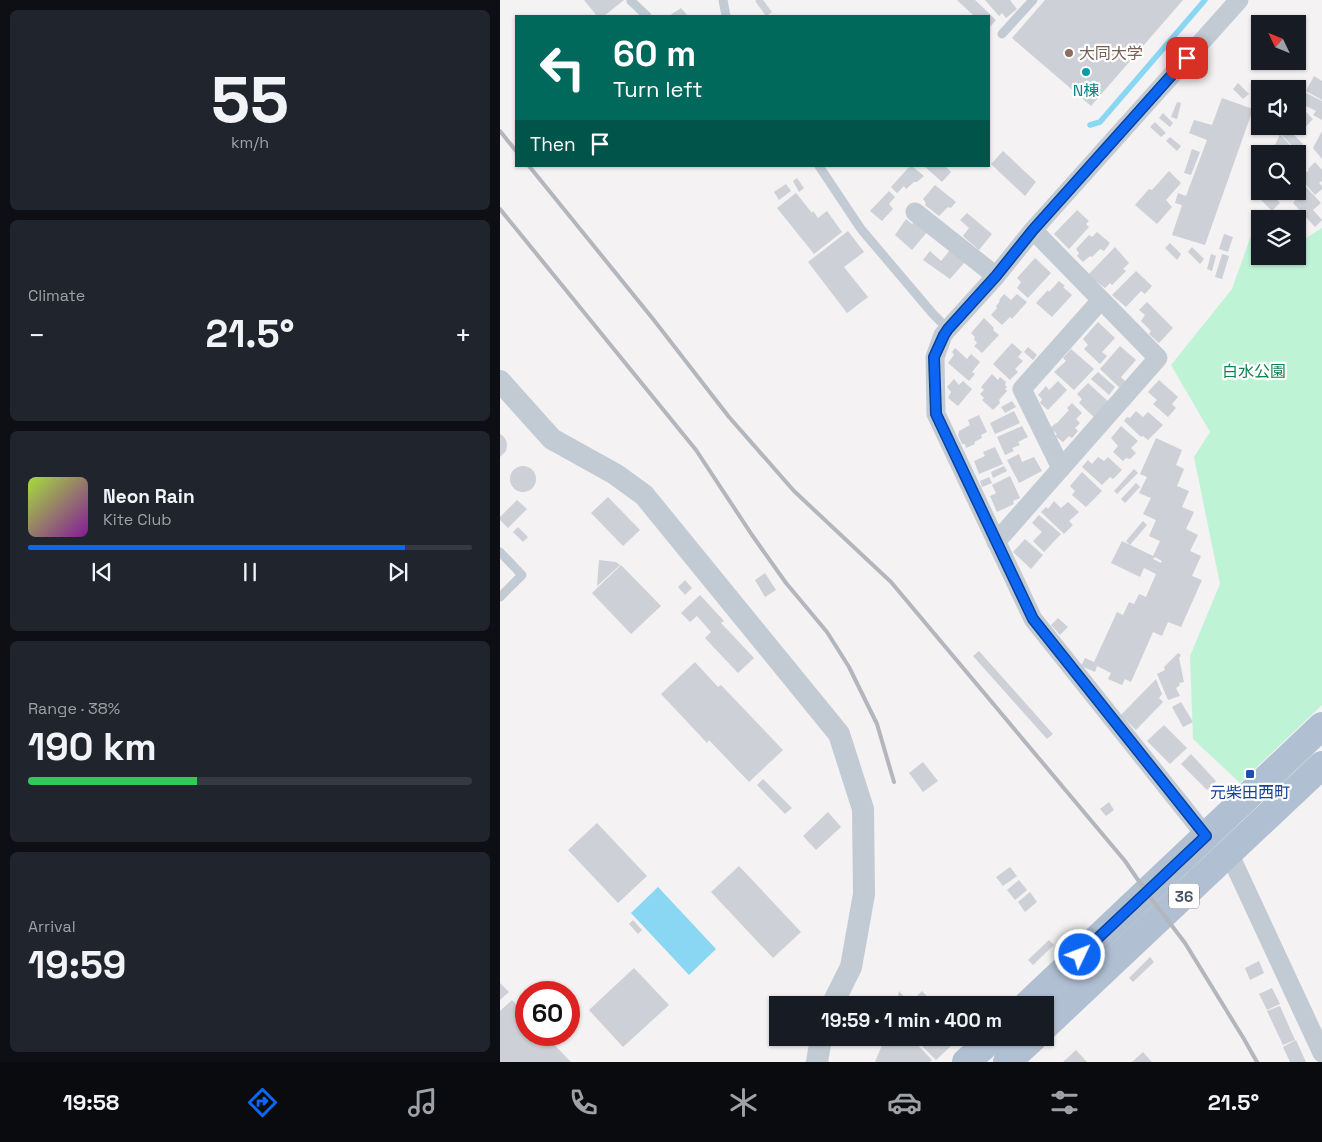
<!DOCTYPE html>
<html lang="en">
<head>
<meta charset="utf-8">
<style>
  :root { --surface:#171b24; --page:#20242c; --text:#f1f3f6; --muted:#9ea1a6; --line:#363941; --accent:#0d66f2 }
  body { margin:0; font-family:"Space Grotesk","Noto Sans JP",sans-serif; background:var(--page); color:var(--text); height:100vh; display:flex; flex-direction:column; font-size:19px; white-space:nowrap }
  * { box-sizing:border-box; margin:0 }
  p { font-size:16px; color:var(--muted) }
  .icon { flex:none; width:28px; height:28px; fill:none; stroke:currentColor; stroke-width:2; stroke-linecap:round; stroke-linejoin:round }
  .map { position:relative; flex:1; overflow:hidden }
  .drawer { display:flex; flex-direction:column; gap:10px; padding:10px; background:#0d0f14; width:500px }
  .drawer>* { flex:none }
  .top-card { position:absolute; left:15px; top:15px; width:475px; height:152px; border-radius:0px; box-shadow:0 1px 4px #0004; background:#00695c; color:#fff; overflow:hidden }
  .needle { width:32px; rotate:313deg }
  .buttons { position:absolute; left:751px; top:15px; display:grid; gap:10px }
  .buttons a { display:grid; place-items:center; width:55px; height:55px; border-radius:0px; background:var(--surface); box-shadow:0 1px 4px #0004; font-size:25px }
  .speed { position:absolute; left:15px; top:981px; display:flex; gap:10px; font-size:25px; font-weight:700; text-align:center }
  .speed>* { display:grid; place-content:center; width:65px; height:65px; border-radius:50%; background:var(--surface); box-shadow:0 1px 4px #0004; line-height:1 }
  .speed .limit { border:8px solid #d22; background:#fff; color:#111 }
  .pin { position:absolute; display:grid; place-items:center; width:42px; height:42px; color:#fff; margin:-21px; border-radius:10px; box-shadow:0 2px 8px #0006 }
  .me { position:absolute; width:55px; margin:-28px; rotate:47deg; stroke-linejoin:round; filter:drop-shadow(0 0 4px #0008) }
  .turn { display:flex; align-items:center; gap:18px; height:105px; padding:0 15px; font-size:22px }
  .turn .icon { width:65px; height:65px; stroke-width:2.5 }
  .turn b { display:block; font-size:35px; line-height:42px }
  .then { display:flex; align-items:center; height:48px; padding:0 15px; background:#0003; gap:10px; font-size:19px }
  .big { font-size:38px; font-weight:600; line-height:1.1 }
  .drawer .tile { flex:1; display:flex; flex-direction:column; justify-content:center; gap:8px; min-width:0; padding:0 18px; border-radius:8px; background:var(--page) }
  .drawer .dial { align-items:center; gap:0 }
  .dial b { font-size:65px; line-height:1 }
  .song { display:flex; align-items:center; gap:15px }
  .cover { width:60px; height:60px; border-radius:8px; background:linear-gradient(135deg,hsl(80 70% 55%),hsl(290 70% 35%)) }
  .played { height:5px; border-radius:2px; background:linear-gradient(90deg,var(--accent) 85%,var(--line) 85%) }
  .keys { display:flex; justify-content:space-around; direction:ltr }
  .heat { display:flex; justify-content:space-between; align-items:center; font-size:28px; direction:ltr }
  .charge { height:8px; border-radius:4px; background:linear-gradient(90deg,#34c759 38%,var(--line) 0) }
  .trip { position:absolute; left:269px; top:996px; width:285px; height:50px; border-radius:0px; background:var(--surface); box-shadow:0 1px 4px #0004; font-weight:600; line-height:50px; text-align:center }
  .dock { display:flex; height:80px; justify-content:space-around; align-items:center; background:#090b0e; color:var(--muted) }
  .dock .icon { width:35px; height:35px }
  .dock .on { color:var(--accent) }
  .dock b { font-size:22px; color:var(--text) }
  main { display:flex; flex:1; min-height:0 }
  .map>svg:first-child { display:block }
</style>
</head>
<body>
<main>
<section class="drawer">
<div class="tile dial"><b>55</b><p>km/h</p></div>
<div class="tile"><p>Climate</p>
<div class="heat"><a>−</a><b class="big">21.5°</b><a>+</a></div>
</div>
<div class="tile">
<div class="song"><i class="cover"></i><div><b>Neon Rain</b><p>Kite Club</p></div></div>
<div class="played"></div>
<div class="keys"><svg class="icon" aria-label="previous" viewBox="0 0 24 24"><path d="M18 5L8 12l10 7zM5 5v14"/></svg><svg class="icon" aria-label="pause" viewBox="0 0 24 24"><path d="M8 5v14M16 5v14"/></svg><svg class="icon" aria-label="next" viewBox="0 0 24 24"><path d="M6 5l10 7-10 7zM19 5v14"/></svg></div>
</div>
<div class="tile"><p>Range · 38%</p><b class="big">190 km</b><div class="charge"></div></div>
<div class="tile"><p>Arrival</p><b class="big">19:59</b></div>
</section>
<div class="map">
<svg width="822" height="1062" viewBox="0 0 822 1062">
  <rect width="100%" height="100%" fill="#f4f2f2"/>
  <polygon fill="#bff3d6" points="759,213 765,219 760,219 760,256 798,256 798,243 822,228 822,705 740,783 693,739 690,656 720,584 694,457 710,432 671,365 732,289"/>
  <polygon fill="#89d7f3" points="158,887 216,949 189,975 131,913"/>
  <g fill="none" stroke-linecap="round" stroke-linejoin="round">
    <polyline stroke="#89d7f3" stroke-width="5.5" points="590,125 600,122 705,0"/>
  </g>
  <g fill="#cdd0d6">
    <polygon points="84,0 124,0 104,16 97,16"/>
    <polygon points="257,0 263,0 272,12 266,16 255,1"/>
    <polygon points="457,0 475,0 496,20 489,28 489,16 474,16"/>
    <polygon points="485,0 510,0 517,9 506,18 502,13 499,16"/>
    <polygon points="545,0 683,0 591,106 512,38"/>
    <polygon points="181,8 188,16 169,16"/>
    <polygon points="814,76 822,81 822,100 806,91"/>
    <polygon points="738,83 749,94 743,99 733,89"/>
    <polygon points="806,93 822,101 822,120 813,115 816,111 800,103"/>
    <polygon points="722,98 753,109 705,245 672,235 682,205 675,203 678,193 686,196 707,140 689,133 694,120 712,125"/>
    <polygon points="677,102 681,103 677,119 671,117"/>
    <polygon points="798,104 813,119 798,135 789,126 798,126"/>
    <polygon points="663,113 673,123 670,127 659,118"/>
    <polygon points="655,122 666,133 661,137 650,127"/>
    <polygon points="785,126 803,144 797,151 779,132"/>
    <polygon points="822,131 822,159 813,148"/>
    <polygon points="780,134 798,154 784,154 775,145"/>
    <polygon points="670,137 681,146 677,151 666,141"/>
    <polygon points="692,149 700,152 691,175 684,173"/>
    <polygon points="503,151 536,182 525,196 491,164"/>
    <polygon points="815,162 822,170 822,181 819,183 822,186 822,189 815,195 802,180 805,178 802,176 809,170 808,169"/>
    <polygon points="410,166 412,166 424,176 417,182 414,182 406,189 404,186 397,193 391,187"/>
    <polygon points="424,166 445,166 451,172 442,182"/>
    <polygon points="669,171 681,183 666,200 672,207 657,224 635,205 649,189 652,190"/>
    <polygon points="297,178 304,188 299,192 293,181"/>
    <polygon points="286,184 291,191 279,200 274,192"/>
    <polygon points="435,185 456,202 451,208 448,207 439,216 425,205 426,203 423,199"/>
    <polygon points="805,186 821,203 813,210 822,220 815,227 793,203 799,196 797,193"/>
    <polygon points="389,191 395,197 389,204 393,209 382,221 370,211"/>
    <polygon points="761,191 769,191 780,203 772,211 759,198"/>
    <polygon points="296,193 312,213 313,211 318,218 327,211 342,232 314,254 277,208"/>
    <polygon points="577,210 589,221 586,224 589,227 569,249 554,234"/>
    <polygon points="467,213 492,234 479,250 463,236 469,228 460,220"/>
    <polygon points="406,219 412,224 415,221 428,231 412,250 395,235"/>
    <polygon points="348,231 364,252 344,267 368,297 347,313 308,262"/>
    <polygon points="597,232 610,243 604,251 600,249 592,257 590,256 583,262 577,256 579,253 576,249 589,235 592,237"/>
    <polygon points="724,234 733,237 728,252 719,249"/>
    <polygon points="670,243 681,254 677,260 665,248"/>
    <polygon points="615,247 629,263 623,269 626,271 612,285 610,283 605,288 588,275"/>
    <polygon points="692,247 704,259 700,264 688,252"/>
    <polygon points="450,250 465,262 450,279 423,260 430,251 441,261"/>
    <polygon points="711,254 716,256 712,271 707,269"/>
    <polygon points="722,254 729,256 722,279 715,277"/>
    <polygon points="535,258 551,273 528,298 517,288 521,282 517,278"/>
    <polygon points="636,271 652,286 645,294 641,291 626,307 612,295"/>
    <polygon points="559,281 565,286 563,287 572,295 552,317 536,303 548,290 549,292"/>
    <polygon points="504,294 511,300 517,294 527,302 512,319 510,317 502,325 491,315 497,308 496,306 500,301 499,300"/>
    <polygon points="647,302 673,328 659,343 649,334 651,331 641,321 645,315 639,310"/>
    <polygon points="484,318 494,328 493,330 499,335 482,353 474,346 477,343 474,339 475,337 471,333"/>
    <polygon points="598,322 615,338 602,352 607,356 600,364 584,349 588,345 583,339"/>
    <polygon points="512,343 522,352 518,357 523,361 515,369 518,372 510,380 493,364"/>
    <polygon points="620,346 636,360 621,377 628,384 622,390 600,369"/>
    <polygon points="528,347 537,355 533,360 524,352"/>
    <polygon points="455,348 467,359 471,354 480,362 472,372 475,374 469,381 448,363 454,355 452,352"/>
    <polygon points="571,349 594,369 574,390 554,372 566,361 563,358"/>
    <polygon points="598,372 615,387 609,395 591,379"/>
    <polygon points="492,374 498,380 500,377 506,382 505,385 507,387 505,389 507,391 499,400 500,403 493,410 482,400 484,398 480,394 484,390 481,387"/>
    <polygon points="454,379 459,385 463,381 472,389 458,406 448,398 451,392 447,387"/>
    <polygon points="659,380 678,397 672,404 676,408 668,417 653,404 657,400 648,392"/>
    <polygon points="558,381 567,390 548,410 540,403 542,399 538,395 546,386 549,390"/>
    <polygon points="588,383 610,403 596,419 579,403 582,399 577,394"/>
    <polygon points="512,401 516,407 505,413 501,407"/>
    <polygon points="572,403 582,413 576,419 580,423 575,428 578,431 572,438 569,436 563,442 555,436 557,434 550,428 556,423 557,423 569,410 567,408"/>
    <polygon points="514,411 520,423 495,434 490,423"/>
    <polygon points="636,411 643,417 648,412 663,425 648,440 643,436 641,437 624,421 627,417 630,418"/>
    <polygon points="479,415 487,432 481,435 482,438 474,442 475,444 466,448 465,444 462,444 458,435 459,431 470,425 468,420"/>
    <polygon points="522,426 528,437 518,442 520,445 512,448 514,451 505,455 497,437"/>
    <polygon points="621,426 638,441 631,448 636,453 630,459 626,458 623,461 613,452 618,446 611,438"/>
    <polygon points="0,434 3,436 6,440 7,445 6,451 0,457"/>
    <polygon points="656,438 682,450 676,465 684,469 677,486 689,491 682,507 694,512 686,529 698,535 690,551 701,556 692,576 702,580 681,627 668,622 662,636 653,632 631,682 625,679 622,685 608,679 611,673 597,666 595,672 581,666 585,658 594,662 617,612 623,615 629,602 634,604 639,594 646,597 656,574 644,568 640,577 611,563 622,541 655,557 653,559 661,563 662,561 653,556 660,541 649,536 656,520 643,514 651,498 639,493 647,477 640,474"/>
    <polygon points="495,447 503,464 479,474 474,461 485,456 483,452"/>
    <polygon points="519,454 522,462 534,457 542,471 519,483 507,460"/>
    <polygon points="598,457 604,461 608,457 622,470 613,479 610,477 602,485 582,467 588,460 592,464"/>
    <circle cx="23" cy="479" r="13"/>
    <polygon points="504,466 507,471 493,478 491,472"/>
    <polygon points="634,469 638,473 617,494 614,491"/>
    <polygon points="582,472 602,491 586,507 572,495 575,491 570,486"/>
    <polygon points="510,476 520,498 513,501 514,504 497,512 490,496 496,493 492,485"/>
    <polygon points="489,477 492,483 482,487 480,481"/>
    <polygon points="636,483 640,487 625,503 621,499"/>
    <polygon points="108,497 140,530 123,546 91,513"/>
    <polygon points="17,500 27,509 8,528 0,520 0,517"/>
    <polygon points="554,501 561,508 568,502 579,512 569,521 573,525 564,534 541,512 546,507 548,509"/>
    <polygon points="539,515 561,534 544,552 533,541 542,532 532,523"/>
    <polygon points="643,521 647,525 630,545 626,541"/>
    <polygon points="18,527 28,537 23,542 13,532"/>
    <polygon points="525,539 543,555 531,569 513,552"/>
    <polygon points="99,560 116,562 120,565 97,586"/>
    <polygon points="121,565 161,606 131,634 92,593"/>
    <polygon points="265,573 276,590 265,597 255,580"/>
    <polygon points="185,580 192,588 185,595 178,587"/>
    <polygon points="200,595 224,621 221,623 254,658 238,673 205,638 211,632 197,616 190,622 181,613"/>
    <polygon points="558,618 568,627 560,635 551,625"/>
    <polygon points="479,651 553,734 547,739 473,656"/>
    <polygon points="678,653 681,655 679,658 684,682 679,683 680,685 676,688 680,696 668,700 657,674 665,670 664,667"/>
    <polygon points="195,662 218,687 221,685 283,750 249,782 209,740 207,743 161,694"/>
    <polygon points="656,679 662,694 659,698 663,702 636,730 621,715"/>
    <polygon points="681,702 693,722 683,727 672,707"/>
    <polygon points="664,725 687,748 670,764 647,741"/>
    <polygon points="691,754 716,781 707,790 681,764"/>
    <polygon points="423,762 438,781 423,792 409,773"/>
    <polygon points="263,779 292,808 285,814 257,785"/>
    <polygon points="609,802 614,810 606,816 600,809"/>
    <polygon points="328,812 341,827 316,850 303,836"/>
    <polygon points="97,823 147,876 118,903 68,850"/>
    <polygon points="239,866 301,932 273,958 211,892"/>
    <polygon points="510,867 517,876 503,886 496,877"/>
    <polygon points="519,880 527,890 515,900 507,890"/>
    <polygon points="530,892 537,902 525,912 518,902"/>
    <polygon points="133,920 142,930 138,934 129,924"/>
    <polygon points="549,940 554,945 533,965 528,960"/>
    <polygon points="650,957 654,962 633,982 629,978"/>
    <polygon points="759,961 764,973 750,980 745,968"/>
    <polygon points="134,968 169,1005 123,1047 89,1010"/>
    <polygon points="0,983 9,992 0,1000"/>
    <polygon points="772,988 780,1004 767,1010 759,994"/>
    <polygon points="399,991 410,1003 422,991 435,1005 396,1005"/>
    <polygon points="12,1000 26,1015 26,1035 45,1035 71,1062 0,1062 0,1011"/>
    <polygon points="780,1006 795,1040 783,1045 767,1011"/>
    <polygon points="385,1038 411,1038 432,1060 430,1062 375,1062"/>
    <polygon points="414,1038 447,1038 446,1039 452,1045 436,1060"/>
    <polygon points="796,1040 806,1062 790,1062 783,1047"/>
    <polygon points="576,1050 587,1062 563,1062"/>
    <polygon points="643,1052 652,1062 632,1062"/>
  </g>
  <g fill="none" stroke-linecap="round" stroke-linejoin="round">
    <g stroke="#c2cbd4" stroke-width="9">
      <polyline points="223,0 226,16"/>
      <polyline points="131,1 147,16"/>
      <polyline points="502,34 533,0"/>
      <polyline points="319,166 361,229 433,314 448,329"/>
      <polyline points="0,552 22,575 0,597"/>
    </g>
    <g stroke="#c2cbd4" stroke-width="19">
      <polyline points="415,212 496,276"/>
      <polyline points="561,468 522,389 601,300"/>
      <polyline points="496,542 658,358 533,230"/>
      <polyline points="706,836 533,619 436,414 435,357 443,335 448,329 496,276 533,230 739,0"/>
      <polyline points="729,853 822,1053"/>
    </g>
    <g stroke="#c2cbd4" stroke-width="22">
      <polyline points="0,381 52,439 115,474 144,495 339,734 363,809 364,894 351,967 332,1005"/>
      <polyline points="317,1062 321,1038"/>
    </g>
    <g stroke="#b0bfd2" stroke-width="28">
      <polyline points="527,1005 822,726"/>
      <polyline points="545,1026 822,765"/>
      <polyline points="466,1062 493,1038"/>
      <polyline points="507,1062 533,1038"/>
    </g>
    <g stroke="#b3b6bc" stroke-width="4">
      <polyline points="0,131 16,151"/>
      <polyline points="29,166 153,319 229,417 294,491 391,582 625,861 647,893 685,943 744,1039 757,1062"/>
      <polyline points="0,209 196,450 252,535 286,583 327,632 349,667 377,724 394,782"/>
    </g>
  </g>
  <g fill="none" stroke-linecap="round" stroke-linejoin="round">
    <g stroke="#08429d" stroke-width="12">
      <polyline id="route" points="580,955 706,836 533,619 436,414 434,357 444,335 448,329 496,276 533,230 687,58"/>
    </g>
    <use href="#route" stroke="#0d66f2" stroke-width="9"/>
  </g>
  <circle fill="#8d6e63" stroke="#fff" stroke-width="2" cx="569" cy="53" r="5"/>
  <circle fill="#0f9aa8" stroke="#fff" stroke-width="2" cx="586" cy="72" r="5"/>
  <rect fill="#1a4fb4" stroke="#fff" stroke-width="2" x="745" y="769" width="10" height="10" rx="2.5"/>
  <g text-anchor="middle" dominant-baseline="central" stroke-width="4.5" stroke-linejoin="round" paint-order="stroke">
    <rect fill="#fff" stroke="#7f8790" stroke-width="1" x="669" y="883.5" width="30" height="25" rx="4"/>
    <g font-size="15" font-weight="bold" fill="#485461">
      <text x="684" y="896">36</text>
    </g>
    <g font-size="16" fill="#785e54" stroke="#fff" text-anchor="start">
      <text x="579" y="53">大同大学</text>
    </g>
    <g font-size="16" fill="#0d838f" stroke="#fff">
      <text x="586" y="90">N棟</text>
    </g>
    <g font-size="16" fill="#118350" stroke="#fff">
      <text x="754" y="371">白水公園</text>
    </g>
    <g font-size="16" fill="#164399" stroke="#fff">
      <text x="750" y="792">元柴田西町</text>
    </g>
  </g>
</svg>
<div class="buttons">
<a><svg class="needle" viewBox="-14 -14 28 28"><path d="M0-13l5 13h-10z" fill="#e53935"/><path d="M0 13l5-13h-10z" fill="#9ea1a6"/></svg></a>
<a><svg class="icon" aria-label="sound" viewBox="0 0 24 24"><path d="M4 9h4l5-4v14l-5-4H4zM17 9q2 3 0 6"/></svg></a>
<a><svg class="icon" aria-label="search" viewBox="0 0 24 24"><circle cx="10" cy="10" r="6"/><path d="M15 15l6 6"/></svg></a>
<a><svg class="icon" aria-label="layers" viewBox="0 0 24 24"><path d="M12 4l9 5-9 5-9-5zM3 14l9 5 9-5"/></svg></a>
</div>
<div class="speed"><div class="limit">60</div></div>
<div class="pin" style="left:687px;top:58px;background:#d93025"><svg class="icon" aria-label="arrive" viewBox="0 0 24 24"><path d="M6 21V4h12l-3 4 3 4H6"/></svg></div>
<svg class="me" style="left:580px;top:955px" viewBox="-20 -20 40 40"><circle r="17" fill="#0d66f2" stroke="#fff" stroke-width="3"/><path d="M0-11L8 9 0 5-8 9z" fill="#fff"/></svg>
<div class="trip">19:59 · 1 min · 400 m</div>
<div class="top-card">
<div class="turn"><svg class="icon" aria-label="left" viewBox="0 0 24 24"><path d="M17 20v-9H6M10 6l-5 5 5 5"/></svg><div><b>60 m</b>Turn left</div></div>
<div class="then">Then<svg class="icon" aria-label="arrive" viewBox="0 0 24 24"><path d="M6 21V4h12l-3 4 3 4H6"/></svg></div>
</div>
</div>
</main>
<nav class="dock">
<b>19:58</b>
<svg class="icon on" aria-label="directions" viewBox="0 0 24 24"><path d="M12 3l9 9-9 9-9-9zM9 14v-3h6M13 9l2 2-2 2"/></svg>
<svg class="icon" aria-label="music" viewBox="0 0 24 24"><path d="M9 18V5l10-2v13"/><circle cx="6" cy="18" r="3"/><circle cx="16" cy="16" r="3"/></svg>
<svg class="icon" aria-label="phone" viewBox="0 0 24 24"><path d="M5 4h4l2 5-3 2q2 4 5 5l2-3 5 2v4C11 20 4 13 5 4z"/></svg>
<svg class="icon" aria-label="climate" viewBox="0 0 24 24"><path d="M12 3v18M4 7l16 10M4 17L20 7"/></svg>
<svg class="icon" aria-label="car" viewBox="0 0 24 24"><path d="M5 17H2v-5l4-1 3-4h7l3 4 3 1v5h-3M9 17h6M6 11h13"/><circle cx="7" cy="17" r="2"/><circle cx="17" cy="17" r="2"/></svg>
<svg class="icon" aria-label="filters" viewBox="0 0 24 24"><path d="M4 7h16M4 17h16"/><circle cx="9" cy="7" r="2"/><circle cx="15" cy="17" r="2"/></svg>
<b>21.5°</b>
</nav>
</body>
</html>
